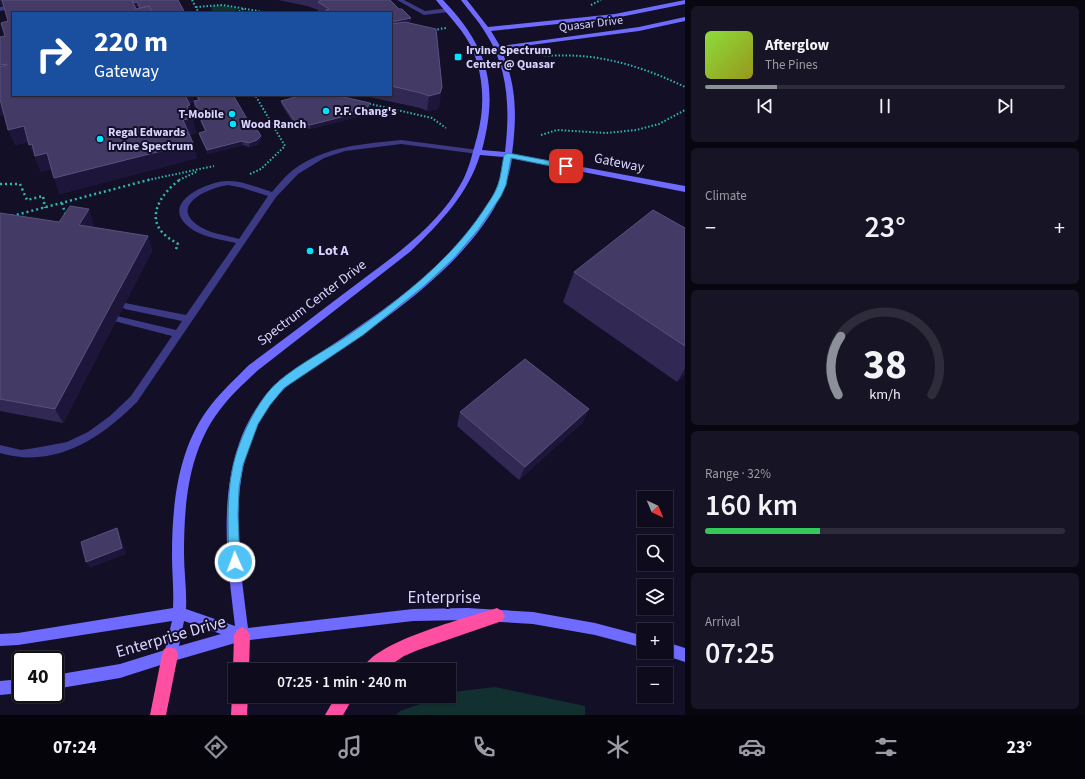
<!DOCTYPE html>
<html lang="en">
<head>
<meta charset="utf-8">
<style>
  :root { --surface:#0e0b1c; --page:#171425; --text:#f1f3f6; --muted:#9b9ba3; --line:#2e2b3b; --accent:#8c9099 }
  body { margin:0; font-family:"Source Sans 3",sans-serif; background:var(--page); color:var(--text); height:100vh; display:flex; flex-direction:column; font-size:15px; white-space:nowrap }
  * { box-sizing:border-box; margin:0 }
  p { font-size:13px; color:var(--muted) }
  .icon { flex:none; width:22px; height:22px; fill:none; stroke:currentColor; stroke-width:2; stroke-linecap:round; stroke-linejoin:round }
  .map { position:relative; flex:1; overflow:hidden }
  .drawer { display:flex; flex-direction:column; gap:6px; padding:6px; background:#08060f; width:400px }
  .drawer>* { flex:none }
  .guide { position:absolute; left:12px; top:12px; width:380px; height:84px; border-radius:0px; box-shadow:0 1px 3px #0004,0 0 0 1px var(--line); background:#1a4fa0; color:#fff; overflow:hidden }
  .needle { width:26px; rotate:136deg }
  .controls { position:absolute; left:637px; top:491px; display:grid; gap:8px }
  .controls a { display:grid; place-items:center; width:36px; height:36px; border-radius:0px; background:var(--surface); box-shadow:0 1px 3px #0004,0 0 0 1px var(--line); font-size:20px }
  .speed { position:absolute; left:12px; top:651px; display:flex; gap:8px; font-size:20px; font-weight:700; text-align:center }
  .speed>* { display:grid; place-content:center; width:52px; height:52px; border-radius:50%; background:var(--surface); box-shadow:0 1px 3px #0004,0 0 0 1px var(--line); line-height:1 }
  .speed .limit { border:2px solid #111; border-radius:6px; background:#fff; color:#111 }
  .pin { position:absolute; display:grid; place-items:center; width:34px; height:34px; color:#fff; margin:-17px; border-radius:8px; box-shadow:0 2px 6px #0006 }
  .me { position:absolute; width:44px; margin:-22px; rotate:358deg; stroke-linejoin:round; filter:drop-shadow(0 0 3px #0008) }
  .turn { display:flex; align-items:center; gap:14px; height:84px; padding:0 16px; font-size:18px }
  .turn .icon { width:52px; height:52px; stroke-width:2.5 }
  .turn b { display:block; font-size:28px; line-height:34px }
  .big { font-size:30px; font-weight:600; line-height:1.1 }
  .drawer .tile { flex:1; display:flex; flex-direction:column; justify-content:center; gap:6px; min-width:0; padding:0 14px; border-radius:6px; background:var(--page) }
  .drawer .dial { align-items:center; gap:0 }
  .dial svg { height:104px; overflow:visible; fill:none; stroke:var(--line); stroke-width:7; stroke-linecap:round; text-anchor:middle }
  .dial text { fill:var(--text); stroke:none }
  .song { display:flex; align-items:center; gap:12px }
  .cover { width:48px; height:48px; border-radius:6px; background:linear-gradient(135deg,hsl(90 70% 55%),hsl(60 70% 35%)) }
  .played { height:4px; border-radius:2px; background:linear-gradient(90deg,var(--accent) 20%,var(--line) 20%) }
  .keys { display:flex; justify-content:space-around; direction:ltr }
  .heat { display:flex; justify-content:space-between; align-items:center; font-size:22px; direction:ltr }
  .charge { height:6px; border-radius:3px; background:linear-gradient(90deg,#34c759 32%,var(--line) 0) }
  .trip { position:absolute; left:228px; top:663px; width:228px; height:40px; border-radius:0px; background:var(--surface); box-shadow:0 1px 3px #0004,0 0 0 1px var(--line); font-weight:600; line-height:40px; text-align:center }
  .dock { display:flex; height:64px; justify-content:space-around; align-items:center; background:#06040b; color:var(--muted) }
  .dock .icon { width:28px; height:28px }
  .dock .current { color:var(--accent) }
  .dock b { font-size:18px; color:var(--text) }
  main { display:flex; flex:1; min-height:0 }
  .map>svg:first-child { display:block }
</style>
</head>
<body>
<main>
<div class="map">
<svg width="685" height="715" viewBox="0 0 685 715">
  <rect width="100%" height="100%" fill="#130f26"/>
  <g fill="#12302f">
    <polygon points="214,5 221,5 239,9 231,13 213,13 211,7"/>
    <polygon points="495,687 585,706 585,715 396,715 400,711 443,696 449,696 449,694 453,692"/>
  </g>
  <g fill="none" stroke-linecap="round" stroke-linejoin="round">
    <g stroke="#2fb8b0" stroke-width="2" stroke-dasharray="1.5 2" stroke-linecap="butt">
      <polyline points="192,0 199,13"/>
      <polyline points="591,5 601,0"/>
      <polyline points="196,7 223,5 269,13"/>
      <polyline points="236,13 245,8"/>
      <polyline points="434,30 446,28"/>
      <path d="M541,55C554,56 568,55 581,56C618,59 652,71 685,87"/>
      <polyline points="366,103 432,118 446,128"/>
      <polyline points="541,135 557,130 606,133 636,130 659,124 685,110"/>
      <polyline points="250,174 261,169 285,146 255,95"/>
      <polyline points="148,180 214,166"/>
      <polyline points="179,180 198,171"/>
    </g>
    <g stroke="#2fb8b0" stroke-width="2.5" stroke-dasharray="2 3" stroke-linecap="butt">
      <polyline points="0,184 20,184 27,200 43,196 45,208"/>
      <polyline points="62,203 66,216"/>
      <polyline points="12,216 152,179"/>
      <path d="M176,249L178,244C174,241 169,239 165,235C144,217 163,191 181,179"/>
    </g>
    <g fill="#3d3a85" fill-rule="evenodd">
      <polygon points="397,0 404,0 425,11 449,8 452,10 449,12 424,15"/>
      <polygon points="15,4 18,6 17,7 0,11 0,7"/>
      <path d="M401,140L478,150L482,152L478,154L401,144L345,151L324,158L298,174L276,197L137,402C100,439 55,469 0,453V445L21,450L35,448L67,442L88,432L110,416L131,396L172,336L114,321L113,319L114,317L117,316L176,330L182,321L125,309L121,306L122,304L125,303L186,315L236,243C219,239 194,236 183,221C166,199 211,181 227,181C242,180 257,188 272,192C278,185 285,176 293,170C325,146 363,144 401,140ZM228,185L243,188L268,196L239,239C225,235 207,233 196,224C170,204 211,187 228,185Z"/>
    </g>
    <g fill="#6f6bff" fill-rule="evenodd">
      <path d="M436,0H443C488,47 499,86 482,150L505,152C510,109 509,69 485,32C478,20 469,11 461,0H467L488,27L615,14L685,0V4L615,18L491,31L500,46L639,27L685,17V21L639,31L501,49C517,86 517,115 512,154L685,186V192L512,158C502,236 406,305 346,346C326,360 304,372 286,387C221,449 238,549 248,628L413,609L467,608L533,612L595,623L644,636V648L595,635L533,624L467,620L413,621L242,641L170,662L120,678L55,689V675L120,664L165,650L172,621L18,645L0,646V634L18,633L173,608C174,590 172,573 172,556C172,503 178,447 211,405C223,390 236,378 249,365C282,341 314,316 346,292C388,260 438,228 463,180C470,166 473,151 477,137C485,108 484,78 473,51C465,31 449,17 436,0ZM480,155L504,157C503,166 502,175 498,184C475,245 397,301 344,337C329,347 314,357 299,367C292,372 283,376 277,383C260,399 245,424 238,447C219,505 228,566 235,626L186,609C187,591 184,572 184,554C184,505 188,452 219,411C230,396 243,384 257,371L411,251C440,223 468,194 480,155ZM184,621L221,634L179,646Z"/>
      <polygon points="666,642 685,648 685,662 661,654 661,652 666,652"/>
      <polygon points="21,679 21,693 0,695 0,681"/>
    </g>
    <g fill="#ff4fa3" fill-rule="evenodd">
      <path d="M497,608L502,611L505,616L502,621L418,650L404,656L383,670H362C374,641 467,618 497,608Z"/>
      <polygon points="242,627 247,630 250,635 249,670 235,670 235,675 233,670 234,635 237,630"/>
      <polygon points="170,647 176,649 178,655 166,715 150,715 162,655 164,649"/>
      <polygon points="234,690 235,696 248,696 247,715 231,715 232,696"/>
      <polygon points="336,696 354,696 343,715 325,715"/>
    </g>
  </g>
  <g fill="#312854" fill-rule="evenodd">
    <path d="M0,0H178L185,13H13L194,101L198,100L195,95H233L253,129L261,140L258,145L249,147L243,145L208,154L200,137L199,133L205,131L201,123L200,118H201L194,106V102L189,103L196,133L190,135L197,158L60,194L54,178L51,169L41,172L37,160H36L29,142L15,145L4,112L2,113L3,115L0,116V37L5,36L8,21L3,5ZM135,7H138L139,8L136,9Z"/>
    <polygon points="278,0 390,0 399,9 411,18 410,23 440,103 438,109 427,111 420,108 360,95 391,95 391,13 318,13 318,10 307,6"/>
    <polygon points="281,101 370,107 365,115 310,129 295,126 282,105"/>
    <polygon points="0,213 59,222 94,225 93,227 148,236 152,251 63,423 0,411"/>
    <polygon points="685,228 685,374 677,382 563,302 574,272"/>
    <polygon points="589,409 582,423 519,480 457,426 460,412"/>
  </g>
  <g fill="#1d163a">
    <polygon points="29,0 0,6 0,1"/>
    <polygon points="137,2 138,7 132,8 131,4"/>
    <polygon points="411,18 410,30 396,33 397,21"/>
    <polygon points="442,87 440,103 438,109 427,111 429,96"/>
    <polygon points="183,95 193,95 195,102 184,104"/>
    <polygon points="0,98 6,112 2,113 3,115 0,116"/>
    <polygon points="370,103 370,107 365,115 310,129 310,125"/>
    <polygon points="190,105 196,133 186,136 183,120 187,106"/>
    <polygon points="24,126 30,142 15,145 8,130"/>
    <polygon points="261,136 261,140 258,145 249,147 249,143"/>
    <polygon points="242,141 243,145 208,154 207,150"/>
    <polygon points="193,143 197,158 60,194 54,178"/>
    <polygon points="32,144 47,153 53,169 41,172 29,145"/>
    <polygon points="89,209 94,225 85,241 79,225"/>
    <polygon points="148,236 152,251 63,423 55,409"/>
    <polygon points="685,369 685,374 677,382"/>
    <polygon points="589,409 582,423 519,480 525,467"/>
    <polygon points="117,528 120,534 126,554 90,568 86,562"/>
  </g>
  <g fill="#433a66" stroke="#5a527e">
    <polygon points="2,0 132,0 136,9 149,6 153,13 13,13 13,95 185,95 190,105 187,106 193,118 183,120 193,143 54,178 47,153 35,156 32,144 29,145 24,126 8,130 0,99 0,67 7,65 7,64 0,65 0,37 5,36 1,23 8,21"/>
    <polygon points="132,0 178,0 185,13 153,13 149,6 140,8 137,2 133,3"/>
    <polygon points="321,0 390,0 399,9 402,9 411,18 397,21 391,21 391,13 352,13 351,12 348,12 349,13 327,13 326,10 329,9 318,2"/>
    <polygon points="405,22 436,29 442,87 440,93 429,96 421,93 391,86 391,24"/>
    <polygon points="197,95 233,95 253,129 258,131 261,136 257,140 249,143 242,141 207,150 199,133 206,131 200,118 202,118 194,101 199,100"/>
    <polygon points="300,95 335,95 370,103 365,111 310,125 295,121 281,101 299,96"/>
    <polygon points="70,206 89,209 79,225 148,236 55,409 0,399 0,213 59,222"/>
    <polygon points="653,210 685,228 685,346 574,272"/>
    <polygon points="525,359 589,409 525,467 460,412"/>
    <polygon points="117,528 122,548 86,562 81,542"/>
  </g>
  <path fill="#4fc3f7" stroke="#337fa1" d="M508,153L566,164L569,166L566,169L511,158L506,185L501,196L478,230L454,258L424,286L363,335L284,388L270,405L258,424L243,465L239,488L238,515L240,562L238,566L235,567L231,566L229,562C228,522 225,481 240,443C247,424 262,395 278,382C301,362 331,348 356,330C403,297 451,259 483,211C488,203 495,194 498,185C501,176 502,165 504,155Z"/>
  <g fill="#00e5ff" stroke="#130f26" stroke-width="1.5">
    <rect x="454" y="53" width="8" height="8" rx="2"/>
    <circle cx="326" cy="111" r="4"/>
    <circle cx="232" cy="114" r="4"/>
    <circle cx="233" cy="124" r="4"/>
    <circle cx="100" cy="139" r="4"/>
    <circle cx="310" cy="251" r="4"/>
  </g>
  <g text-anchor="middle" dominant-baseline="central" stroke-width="4" stroke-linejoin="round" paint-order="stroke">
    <g font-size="12" fill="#d9d4ff" stroke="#130f26">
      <text transform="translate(591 24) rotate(-7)">Quasar Drive</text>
    </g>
    <g font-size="12" font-weight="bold" fill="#d9d4ff" stroke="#130f26" text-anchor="start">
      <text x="466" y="50">Irvine Spectrum<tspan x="466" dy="14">Center @ Quasar</tspan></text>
      <text x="334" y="111">P.F. Chang's</text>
      <text x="224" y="114" text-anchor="end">T-Mobile</text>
      <text x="241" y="124">Wood Ranch</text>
      <text x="108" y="132">Regal Edwards<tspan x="108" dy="14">Irvine Spectrum</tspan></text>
    </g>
    <g font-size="14" fill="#d9d4ff" stroke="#130f26">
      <text transform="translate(619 163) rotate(11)">Gateway</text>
      <text transform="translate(312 303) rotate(-37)">Spectrum Center Drive</text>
    </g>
    <g font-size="14" font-weight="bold" fill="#d9d4ff" stroke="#130f26" text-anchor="start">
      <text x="318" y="251">Lot A</text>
    </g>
    <g font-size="17" fill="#d9d4ff" stroke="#130f26">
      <text x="444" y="598">Enterprise</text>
      <text transform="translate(171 637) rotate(-16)">Enterprise Drive</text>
    </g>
  </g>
</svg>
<div class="controls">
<a><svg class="needle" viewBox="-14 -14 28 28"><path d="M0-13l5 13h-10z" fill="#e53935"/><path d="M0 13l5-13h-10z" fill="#9b9ba3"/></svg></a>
<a><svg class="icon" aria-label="search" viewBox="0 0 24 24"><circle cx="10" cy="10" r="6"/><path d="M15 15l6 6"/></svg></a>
<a><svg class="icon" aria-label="layers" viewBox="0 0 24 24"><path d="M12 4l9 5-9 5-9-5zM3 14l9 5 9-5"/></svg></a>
<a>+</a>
<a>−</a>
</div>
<div class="speed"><div class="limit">40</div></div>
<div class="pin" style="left:566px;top:166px;background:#d93025"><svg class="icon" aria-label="arrive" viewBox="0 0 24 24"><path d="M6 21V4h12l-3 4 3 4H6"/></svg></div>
<svg class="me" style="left:235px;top:562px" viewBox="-20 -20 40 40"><circle r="17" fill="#4fc3f7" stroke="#fff" stroke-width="3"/><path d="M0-11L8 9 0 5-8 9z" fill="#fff"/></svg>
<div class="trip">07:25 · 1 min · 240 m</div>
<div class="guide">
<div class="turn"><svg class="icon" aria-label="right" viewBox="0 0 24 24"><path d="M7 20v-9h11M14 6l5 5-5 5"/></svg><div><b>220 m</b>Gateway</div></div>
</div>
</div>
<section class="drawer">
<div class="tile">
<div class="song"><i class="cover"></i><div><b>Afterglow</b><p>The Pines</p></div></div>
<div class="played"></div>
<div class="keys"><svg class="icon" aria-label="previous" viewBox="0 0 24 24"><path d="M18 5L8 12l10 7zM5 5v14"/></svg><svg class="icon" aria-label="pause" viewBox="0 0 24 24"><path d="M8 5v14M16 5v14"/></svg><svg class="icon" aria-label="next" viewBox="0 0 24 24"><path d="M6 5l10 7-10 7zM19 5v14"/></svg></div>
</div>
<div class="tile"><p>Climate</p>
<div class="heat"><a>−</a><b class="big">23°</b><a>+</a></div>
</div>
<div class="tile dial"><svg viewBox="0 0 100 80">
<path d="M14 69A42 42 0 1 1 86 69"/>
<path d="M14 69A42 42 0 0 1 16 24" stroke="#8c9099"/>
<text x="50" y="56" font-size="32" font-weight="700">38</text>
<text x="50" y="72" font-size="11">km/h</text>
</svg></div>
<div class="tile"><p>Range · 32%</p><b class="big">160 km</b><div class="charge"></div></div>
<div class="tile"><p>Arrival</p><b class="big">07:25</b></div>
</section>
</main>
<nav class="dock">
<b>07:24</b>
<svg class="icon current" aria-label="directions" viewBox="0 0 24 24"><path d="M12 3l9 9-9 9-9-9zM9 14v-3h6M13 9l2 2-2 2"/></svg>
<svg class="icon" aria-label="music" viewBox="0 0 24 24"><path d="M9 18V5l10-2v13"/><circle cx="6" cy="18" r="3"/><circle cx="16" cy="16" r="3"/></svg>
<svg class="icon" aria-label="phone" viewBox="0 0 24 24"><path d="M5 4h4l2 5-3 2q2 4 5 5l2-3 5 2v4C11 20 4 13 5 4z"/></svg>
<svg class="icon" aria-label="climate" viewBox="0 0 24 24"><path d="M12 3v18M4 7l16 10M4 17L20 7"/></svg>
<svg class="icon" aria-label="car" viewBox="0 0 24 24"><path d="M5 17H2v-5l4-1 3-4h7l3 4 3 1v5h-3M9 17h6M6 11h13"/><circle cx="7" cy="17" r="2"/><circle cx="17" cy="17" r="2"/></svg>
<svg class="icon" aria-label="filters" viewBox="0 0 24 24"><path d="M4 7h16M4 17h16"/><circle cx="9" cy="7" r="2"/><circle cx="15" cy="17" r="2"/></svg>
<b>23°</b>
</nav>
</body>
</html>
